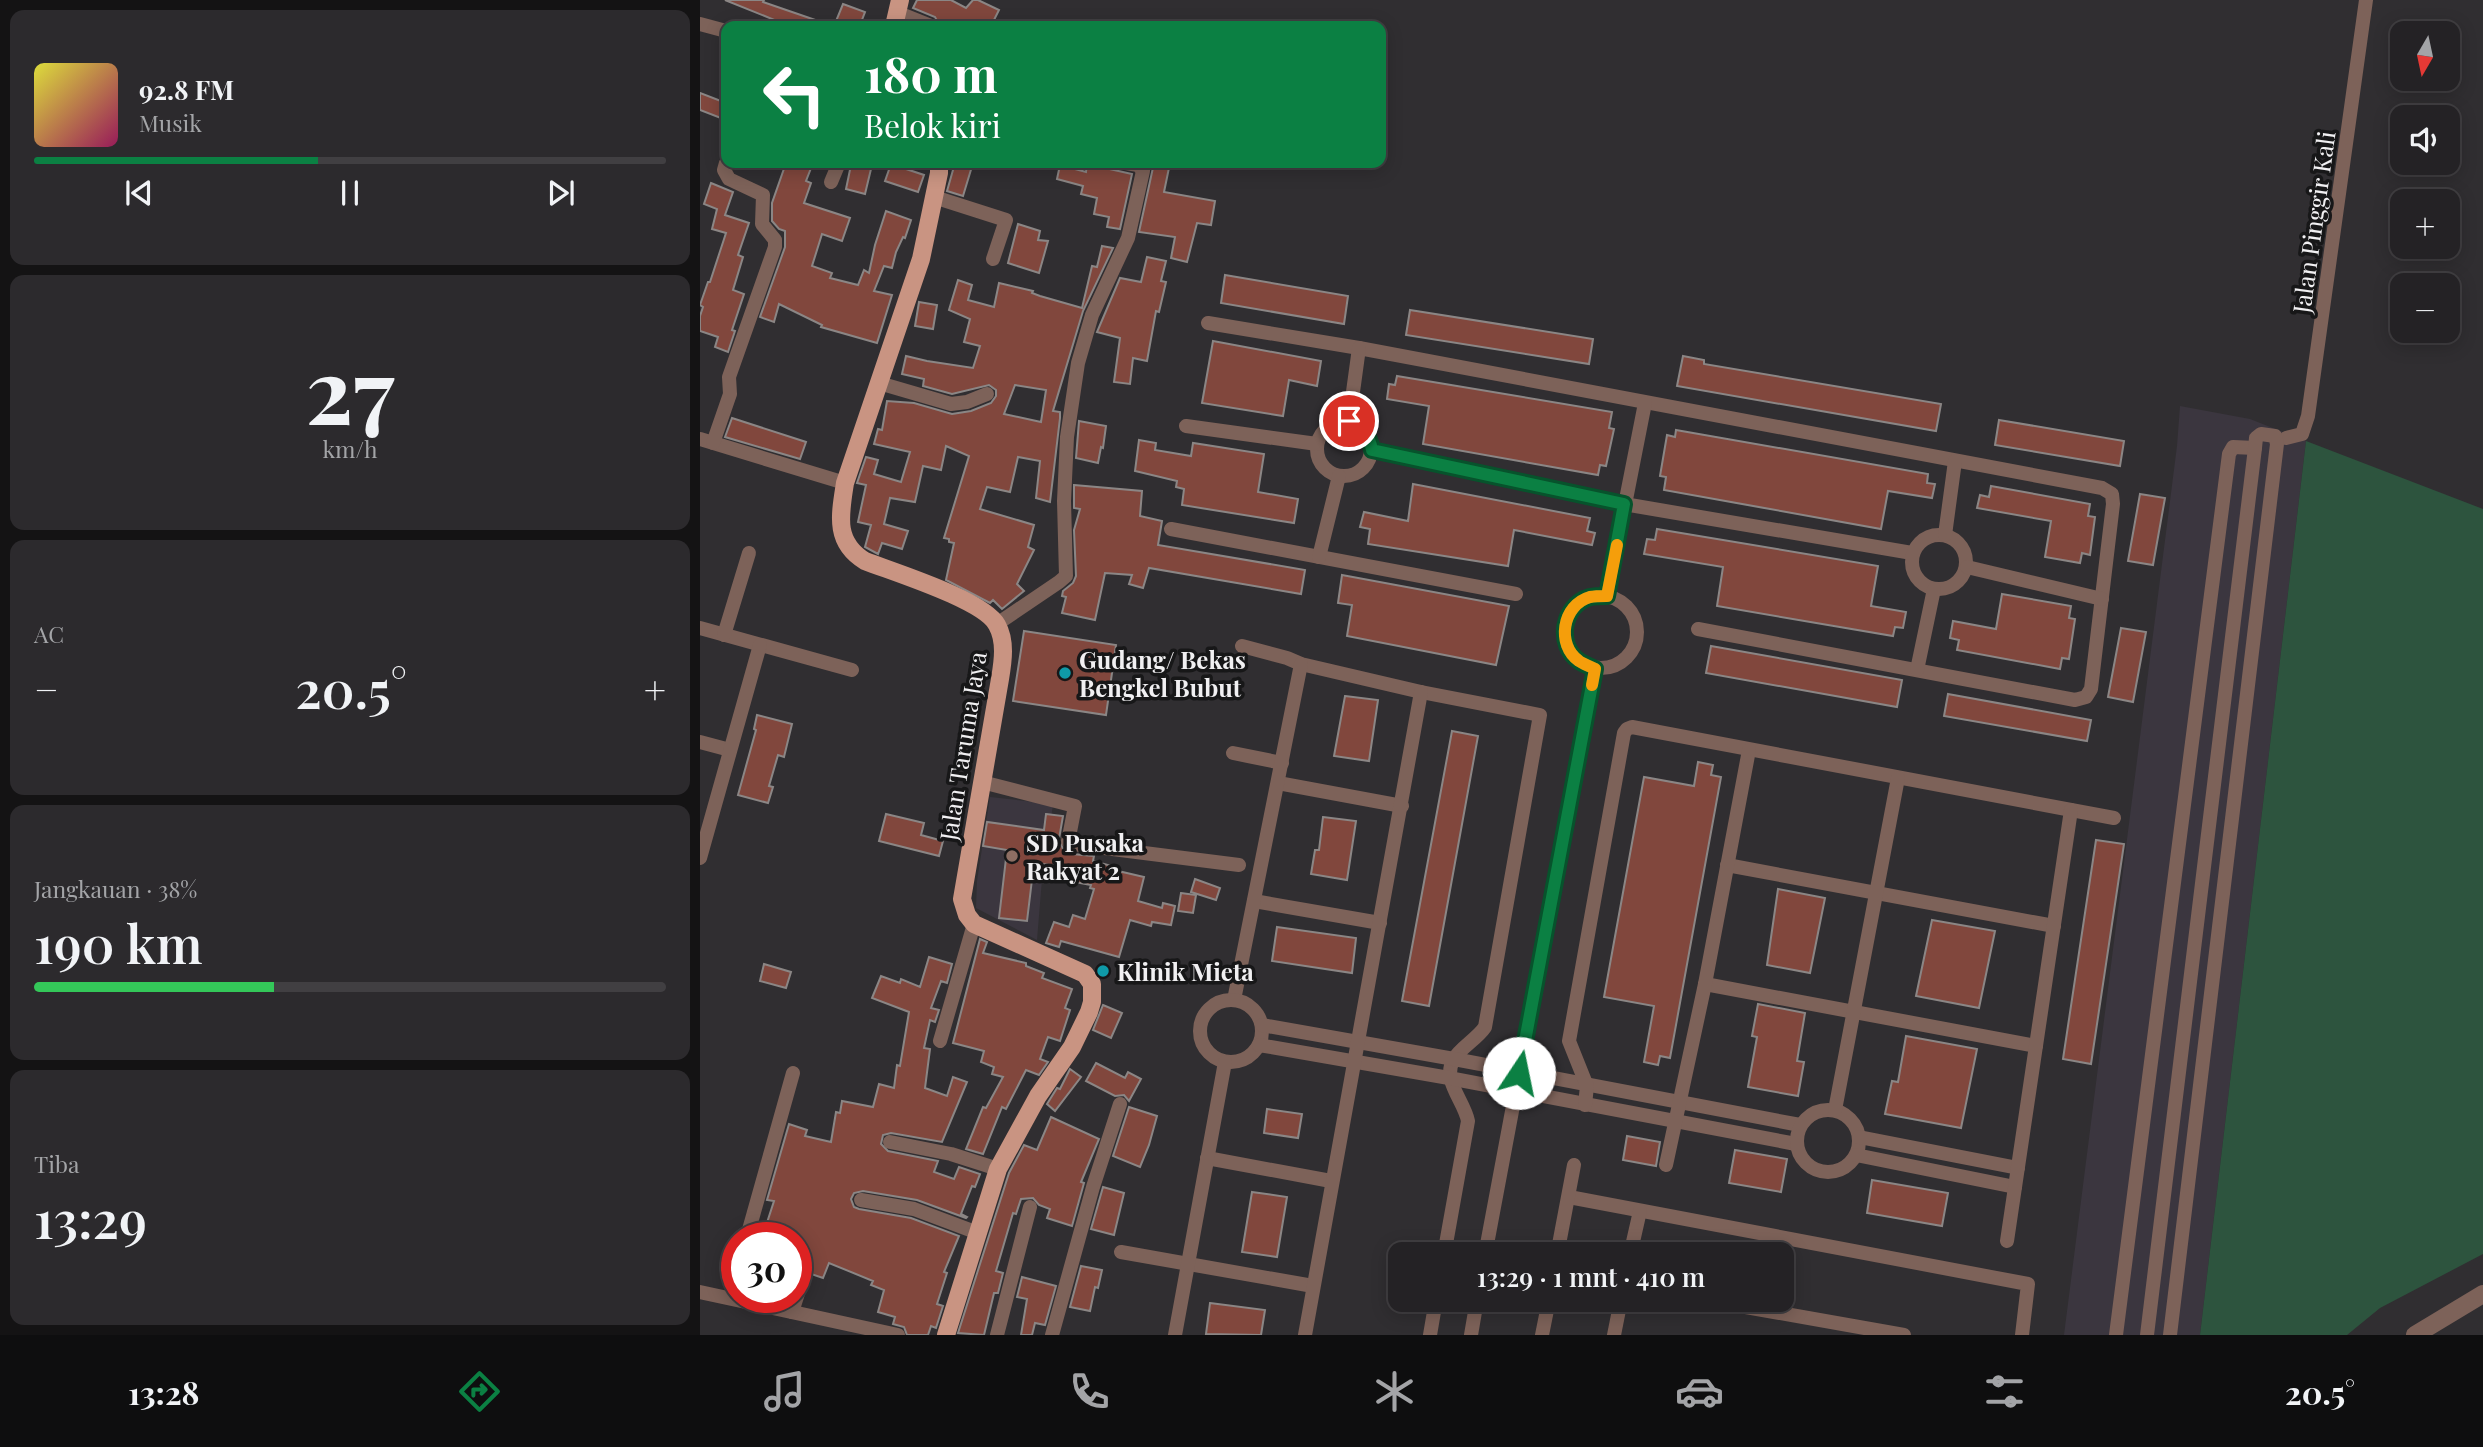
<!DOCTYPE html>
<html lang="id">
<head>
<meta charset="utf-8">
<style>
  :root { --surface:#242225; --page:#2c2a2d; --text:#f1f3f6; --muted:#a3a4a7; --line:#413f42; --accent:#0b8043 }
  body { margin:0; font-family:"Playfair Display",serif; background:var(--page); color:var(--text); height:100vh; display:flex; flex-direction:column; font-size:26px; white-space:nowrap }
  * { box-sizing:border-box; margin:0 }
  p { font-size:23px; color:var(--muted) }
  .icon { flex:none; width:38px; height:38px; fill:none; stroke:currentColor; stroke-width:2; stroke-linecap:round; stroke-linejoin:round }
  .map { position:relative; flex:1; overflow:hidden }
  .drawer { display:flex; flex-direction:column; gap:10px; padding:10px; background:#141314; width:700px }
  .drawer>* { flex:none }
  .hud { position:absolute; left:21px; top:21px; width:665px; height:147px; border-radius:14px; box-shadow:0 4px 18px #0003,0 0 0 2px var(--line); background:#0b8043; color:#fff; overflow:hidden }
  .needle { width:46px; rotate:189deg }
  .controls { position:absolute; left:1690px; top:21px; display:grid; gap:14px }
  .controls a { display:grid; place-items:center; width:70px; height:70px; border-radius:14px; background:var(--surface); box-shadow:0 4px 18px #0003,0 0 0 2px var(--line); font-size:35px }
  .speed { position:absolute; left:21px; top:1222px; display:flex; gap:14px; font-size:35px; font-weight:700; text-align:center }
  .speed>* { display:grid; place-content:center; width:91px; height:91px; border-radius:50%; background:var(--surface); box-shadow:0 4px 18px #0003,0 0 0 2px var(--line); line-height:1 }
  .speed .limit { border:10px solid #d22; background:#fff; color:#111 }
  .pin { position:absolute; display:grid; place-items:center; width:60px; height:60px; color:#fff; margin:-30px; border:4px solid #fff; border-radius:50%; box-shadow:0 2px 7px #0007 }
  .me { position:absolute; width:77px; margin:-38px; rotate:11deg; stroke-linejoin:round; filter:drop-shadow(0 0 5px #0008) }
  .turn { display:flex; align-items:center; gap:24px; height:147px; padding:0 28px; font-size:32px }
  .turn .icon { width:91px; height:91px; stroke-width:2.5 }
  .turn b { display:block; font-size:49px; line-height:60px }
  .big { font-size:52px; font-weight:600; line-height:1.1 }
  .drawer .widget { flex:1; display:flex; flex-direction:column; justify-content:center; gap:10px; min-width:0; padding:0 24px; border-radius:14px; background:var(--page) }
  .drawer .dial { align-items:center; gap:0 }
  .dial b { font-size:91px; line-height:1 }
  .song { display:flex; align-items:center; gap:21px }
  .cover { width:84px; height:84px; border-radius:10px; background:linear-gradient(135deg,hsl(60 70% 55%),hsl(330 70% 35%)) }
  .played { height:7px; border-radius:4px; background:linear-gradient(90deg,var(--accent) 45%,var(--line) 45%) }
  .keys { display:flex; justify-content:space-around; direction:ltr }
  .heat { display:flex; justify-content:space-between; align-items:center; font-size:38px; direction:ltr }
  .charge { height:10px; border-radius:5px; background:linear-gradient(90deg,#34c759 38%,var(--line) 0) }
  .trip { position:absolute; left:688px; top:1242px; width:406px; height:70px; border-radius:14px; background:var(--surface); box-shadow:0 4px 18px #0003,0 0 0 2px var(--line); font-weight:600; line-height:70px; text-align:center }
  .menu { display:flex; height:112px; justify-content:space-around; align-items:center; background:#0e0e0f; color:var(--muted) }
  .menu .icon { width:49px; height:49px }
  .menu .selected { color:var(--accent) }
  .menu b { font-size:32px; color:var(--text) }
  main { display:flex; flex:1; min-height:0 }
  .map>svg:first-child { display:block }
</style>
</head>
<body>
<main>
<section class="drawer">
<div class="widget">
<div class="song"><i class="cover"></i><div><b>92.8 FM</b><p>Musik</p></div></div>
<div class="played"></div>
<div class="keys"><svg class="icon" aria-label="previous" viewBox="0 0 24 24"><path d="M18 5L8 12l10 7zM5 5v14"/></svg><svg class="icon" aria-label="pause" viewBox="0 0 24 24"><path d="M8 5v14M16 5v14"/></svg><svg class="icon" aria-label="next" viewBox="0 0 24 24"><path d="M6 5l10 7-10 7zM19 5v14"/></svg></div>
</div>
<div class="widget dial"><b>27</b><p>km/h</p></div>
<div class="widget"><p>AC</p>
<div class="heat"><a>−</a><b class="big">20.5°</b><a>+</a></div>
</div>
<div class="widget"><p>Jangkauan · 38%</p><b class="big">190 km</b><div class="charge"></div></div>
<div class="widget"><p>Tiba</p><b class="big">13:29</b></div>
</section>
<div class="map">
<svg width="1783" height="1335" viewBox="0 0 1783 1335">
  <rect width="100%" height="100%" fill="#302e31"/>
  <g fill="#3b363f">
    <polygon points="1480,406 1550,419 1606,441 1500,1335 1364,1335 1477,446"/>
    <polygon points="290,797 353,804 348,841 345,843 337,940 276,908 277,881"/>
  </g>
  <polygon fill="#2d543e" points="1606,441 1783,509 1783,1254 1680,1308 1647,1335 1500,1335"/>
  <g fill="#81473d" stroke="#8b8685" stroke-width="2" fill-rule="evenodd">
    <polygon points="25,0 64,0 63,2 127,24 127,26 75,26 77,21"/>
    <polygon points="217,0 251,0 266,8 273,0 278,0 299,10 291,26 240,26 235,17 213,8"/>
    <polygon points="143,4 165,12 160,25 154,23 153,26 134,26"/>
    <polygon points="0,93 26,103 26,120 0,110"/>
    <polygon points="86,163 113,163 106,181 111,183 104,203 150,218 142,241 122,234 112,266 132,273 130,278 158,285 164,270 169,273 175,245 186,211 211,220 205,238 203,237 196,252 192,268 184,266 174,291 192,295 177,343 121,327 122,325 79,304 74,322 60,317 85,247 85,231 79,229 72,221 72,203"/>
    <polygon points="255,163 273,163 263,196 247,191"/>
    <polygon points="454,163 470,163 464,192 515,201 511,225 497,223 487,262 471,258 475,237 439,232"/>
    <polygon points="191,164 224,175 218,192 185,181"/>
    <polygon points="387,164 432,174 420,229 407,227 409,217 394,214 397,198 381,194 383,186 357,179 360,165 386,172"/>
    <polygon points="151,165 171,169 165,194 146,189"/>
    <polygon points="11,183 33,192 25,215 49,223 38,255 43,257 33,290 44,294 32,330 35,331 28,352 15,347 18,337 0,331 0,316 3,307 0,305 8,282 10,282 26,233 12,229 17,209 4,204"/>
    <polygon points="318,224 340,231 338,240 348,241 339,273 308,263"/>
    <path d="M402,246L413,248L383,311L353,411L360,412V418L350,502L336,498L340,461L318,457L310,492L287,487L280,509L334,525L328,547L334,550L317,584L324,591L302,609L293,600L290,603L246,580L254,543L249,542V539L244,538L269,456L246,446L241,470L223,466L215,502L190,498L184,524L208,531L202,549L182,543L178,554L165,547L171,525L158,522L166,485L157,483L166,457L178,460L174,474L201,482L210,452L174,444L178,429L182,430L187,401L214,403L252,414L271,411L291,403L296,396V390L289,385L252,394L223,386L224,379L202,374L206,356L227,361L273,368L280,346L264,342L270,319L249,310L258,280L272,285L268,300L294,307L299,283L333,291L332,293L340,296L382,308L392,266L397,267ZM315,385L346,390L341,422L304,414Z"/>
    <polygon points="447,257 466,261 461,281 466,282 459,312 456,311 447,361 433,358 430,384 414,382 420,338 397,332 420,278 441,282"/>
    <polygon points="525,275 648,296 644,324 521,303"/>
    <polygon points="219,302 237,305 233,329 215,326"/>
    <polygon points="710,310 893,339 889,364 706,335"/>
    <polygon points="513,341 621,361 617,386 589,380 583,416 502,403"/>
    <polygon points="983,356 1004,360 1004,364 1241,404 1236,431 977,386"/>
    <polygon points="697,376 912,412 909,428 914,429 906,466 900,465 898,475 723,444 729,406 687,399 689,384 695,385"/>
    <polygon points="32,418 106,442 100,459 25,437"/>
    <polygon points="1299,420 1424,441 1420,466 1295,445"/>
    <polygon points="379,421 406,426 403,448 401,447 398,463 376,458"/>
    <polygon points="976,430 1228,474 1227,483 1235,484 1232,498 1188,491 1181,529 964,490 966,477 960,476 967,435 975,437"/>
    <polygon points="439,440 456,443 455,450 491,456 493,443 564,454 558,492 598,499 594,523 482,505 484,489 476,487 477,481 435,471"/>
    <polygon points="713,484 890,518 887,531 895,533 892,545 814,530 808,566 668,544 670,529 660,527 664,512 708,521"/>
    <polygon points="374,485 442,491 440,516 462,521 458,545 605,570 601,594 449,568 443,588 429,584 432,575 405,573 395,620 362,613 366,597 362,596 363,591 373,583 376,576 374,530 380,509 374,508"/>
    <polygon points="1291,486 1390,504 1388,516 1395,517 1390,555 1382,553 1380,563 1345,557 1351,521 1277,508 1280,495 1289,497"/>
    <polygon points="1440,494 1465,498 1453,565 1428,561"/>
    <polygon points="957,529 1178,566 1171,606 1206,612 1203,628 1195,627 1193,636 1017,606 1023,567 944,554 947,539 955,540"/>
    <polygon points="642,575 809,606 796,665 647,636 652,605 638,603"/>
    <polygon points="1302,594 1371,606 1369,618 1375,619 1369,659 1362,658 1360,669 1257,650 1259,640 1250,638 1253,621 1296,629"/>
    <polygon points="1421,628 1446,632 1433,702 1408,697"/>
    <polygon points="324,631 416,645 406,715 313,701"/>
    <polygon points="1011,646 1202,680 1197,707 1006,673"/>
    <polygon points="1248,694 1391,720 1387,741 1244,716"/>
    <polygon points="645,696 678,700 669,761 634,756"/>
    <polygon points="57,715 92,724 84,757 78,755 69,786 73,787 68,803 38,795 56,730 54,729"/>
    <polygon points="752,731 778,736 729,1006 702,1001"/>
    <polygon points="998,762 1013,765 1011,775 1021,777 970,1058 960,1056 958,1065 944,1062 954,1006 904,997 944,777 994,786"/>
    <polygon points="186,814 224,823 221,835 243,841 239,856 179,841"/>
    <polygon points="346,814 363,816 359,839 363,849 372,854 394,856 393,861 415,867 414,870 444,877 438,901 462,908 463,903 475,906 471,925 452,922 451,926 430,920 419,957 361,941 359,947 346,943 354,922 369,927 373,915 385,919 394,889 390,888 391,885 358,879 361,866 334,863 327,921 299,918 307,850 283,846 287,822 344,830"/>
    <polygon points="623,817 656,821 647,880 611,874 615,850 619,850"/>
    <polygon points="1396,840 1424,844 1391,1064 1363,1059"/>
    <polygon points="495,879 520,888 516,900 491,892"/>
    <polygon points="1078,889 1125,898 1110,973 1067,965"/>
    <polygon points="481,893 496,895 493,913 478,911"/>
    <polygon points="1232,920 1295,931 1279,1008 1216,996"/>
    <polygon points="577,927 656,938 652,973 572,961"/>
    <polygon points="280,939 287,942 283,953 326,963 326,966 344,973 342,978 372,989 365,1008 370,1010 360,1041 348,1037 340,1059 348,1062 339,1075 326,1070 306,1109 302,1107 283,1154 266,1149 283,1107 286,1108 303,1077 292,1074 294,1067 281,1062 284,1051 253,1043"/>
    <polygon points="229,957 252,964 247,983 241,981 231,1008 239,1010 235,1022 230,1020 224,1048 230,1049 225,1088 247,1096 253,1077 267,1082 242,1142 191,1133 183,1135 181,1144 188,1151 238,1161 234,1172 254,1179 259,1167 280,1174 275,1187 272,1186 261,1214 267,1217 266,1218 217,1200 163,1191 154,1193 151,1199 154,1207 159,1209 211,1218 259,1236 244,1272 247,1273 237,1304 243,1306 236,1328 231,1326 228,1335 207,1335 204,1327 193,1324 195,1317 178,1312 184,1290 171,1285 173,1281 129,1263 123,1278 111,1274 107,1268 96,1263 96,1237 63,1235 74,1201 67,1200 89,1124 107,1130 105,1136 131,1142 136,1112 140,1113 142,1101 173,1107 179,1084 194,1088 197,1065 200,1066 209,1012 172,998 181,976 200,983 201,979 220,987"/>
    <polygon points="64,964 91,972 86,988 60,981"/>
    <polygon points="1058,1004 1105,1013 1097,1061 1104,1062 1098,1096 1048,1087 1057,1037 1052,1036"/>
    <polygon points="403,1005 422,1013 411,1038 393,1030"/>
    <polygon points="1206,1036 1277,1049 1261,1128 1185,1114 1192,1081 1198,1082"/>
    <polygon points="396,1063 425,1078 428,1072 441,1079 429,1101 424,1095 415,1096 386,1081"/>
    <polygon points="370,1069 381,1077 355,1111 347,1104 357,1088 360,1089"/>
    <polygon points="429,1107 457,1116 449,1145 440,1167 413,1156"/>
    <polygon points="567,1109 602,1114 598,1138 564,1133"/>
    <polygon points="351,1117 399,1139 381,1182 384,1183 372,1226 347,1218 350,1209 339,1205 333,1198 321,1199 316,1214 313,1213 296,1271 303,1273 298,1293 294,1293 284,1335 258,1333 309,1173 324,1145 337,1150"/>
    <polygon points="927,1136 960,1142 956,1166 923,1160"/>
    <polygon points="1035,1150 1087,1159 1081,1192 1029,1183"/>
    <polygon points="1172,1180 1248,1193 1242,1226 1167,1213"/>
    <polygon points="403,1187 424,1193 414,1235 391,1229"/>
    <polygon points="552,1192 587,1197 577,1257 542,1252"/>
    <polygon points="381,1266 402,1270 398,1288 395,1287 390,1311 370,1307"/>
    <polygon points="322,1277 356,1286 345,1325 335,1323 332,1335 321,1335 327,1299 317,1297"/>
    <polygon points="510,1303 565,1310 561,1335 506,1334"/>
  </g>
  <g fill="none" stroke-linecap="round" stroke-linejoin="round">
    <g stroke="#7d6259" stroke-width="14">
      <polyline points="196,12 231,26"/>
      <polyline points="0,24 26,31"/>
      <polyline points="131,182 139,163"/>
      <polyline points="234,197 306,220 293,259"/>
      <polyline points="508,323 659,348 1402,488 1412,494 1413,504 1391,689 1386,697 1375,700 998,629"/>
      <polyline points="179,383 251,404 267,402 287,394"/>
      <polyline points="649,421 659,348"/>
      <circle cx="644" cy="449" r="27"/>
      <polyline points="486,426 617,444"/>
      <polyline points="1586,438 1602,434 1608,416 1666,0"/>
      <polyline points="0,439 145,483"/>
      <polyline points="13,443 30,394 29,377 75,247 75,240 62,224 63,195 29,179 24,170 26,163"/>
      <polyline points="672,450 924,504 1212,553"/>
      <polyline points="471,529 816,594"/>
      <circle cx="1239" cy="562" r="27"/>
      <polyline points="1245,535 1255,461"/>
      <polyline points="619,557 639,476"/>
      <polyline points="1267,567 1402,599"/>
      <circle cx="901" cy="632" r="36"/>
      <polyline points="907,596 945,403"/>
      <polyline points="297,624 359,582 366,576 364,501 367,437 378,363 392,315 428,238 443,171 438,165 426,163"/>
      <polyline points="0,628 152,670"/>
      <polyline points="24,635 49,553"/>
      <path d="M542,646L587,658L601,664L721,692L840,715L785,1027C777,1039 760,1048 754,1059C741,1080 764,1100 768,1121L744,1255"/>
      <polyline points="1217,670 1234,589"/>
      <polyline points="0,742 30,750"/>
      <polyline points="533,753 582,763"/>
      <polyline points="282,782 375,806 369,837 368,841 373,844 539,865"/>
      <polyline points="578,783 702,806"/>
      <polyline points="0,858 60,645"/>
      <polyline points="1027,865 1354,926"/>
      <polyline points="554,901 680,923"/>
      <polyline points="1005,984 1336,1046"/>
      <polyline points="534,1000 601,664"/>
      <circle cx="531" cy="1031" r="31"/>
      <polyline points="562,1025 754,1059 1100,1125"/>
      <polyline points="240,1041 274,924"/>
      <polyline points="559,1045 749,1078 1096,1144"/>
      <polyline points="885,1105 887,1086 869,1041 924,733 927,729 932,727 1414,818"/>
      <circle cx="1128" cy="1141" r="31"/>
      <polyline points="1135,1110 1198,778"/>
      <polyline points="1159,1137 1318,1168"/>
      <polyline points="190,1142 251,1154 298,1169"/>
      <polyline points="1156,1155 1315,1187"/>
      <polyline points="507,1158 631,1181"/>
      <polyline points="966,1165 1005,984 1049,750"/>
      <polyline points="869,1197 1328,1284 1322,1335"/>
      <polyline points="161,1200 214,1209 278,1233"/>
      <polyline points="47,1237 93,1073"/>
      <polyline points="1307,1241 1371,810"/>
      <polyline points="421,1252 613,1286"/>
      <polyline points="785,1255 895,669"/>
      <polyline points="857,1255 874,1165"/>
      <polyline points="930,1255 940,1211"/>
      <polyline points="0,1292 198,1335"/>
      <polyline points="1006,1300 1204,1335"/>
      <polyline points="92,1312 102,1281 102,1276 96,1273"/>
      <polyline points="297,1335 330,1207"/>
      <polyline points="352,1335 393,1187 420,1104"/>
      <polyline points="475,1335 525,1062"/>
      <polyline points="605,1335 721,692"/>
      <polyline points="730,1335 736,1300"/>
      <polyline points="771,1335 777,1300"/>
      <polyline points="842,1335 849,1300"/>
      <polyline points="914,1335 921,1300"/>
      <polyline points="1416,1335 1529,454 1533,447 1555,448"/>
      <polyline points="1447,1335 1555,448 1556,438 1561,434 1575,436 1577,444 1470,1335"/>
    </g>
    <polyline stroke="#7d6259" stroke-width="18" points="1715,1335 1783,1294"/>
    <g stroke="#c99482" stroke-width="18">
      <polyline points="194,26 200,0"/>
      <path d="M239,163V173L221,259L145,483C140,515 134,542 165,561C193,572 284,600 297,625C306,641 303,661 300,679L262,899L267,915L274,924L385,974L392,984V1002L389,1012L372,1047L338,1096L298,1169L246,1335"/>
    </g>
  </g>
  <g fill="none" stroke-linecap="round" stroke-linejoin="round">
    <g stroke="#07532c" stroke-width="18">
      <path id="route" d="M649,421C664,428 669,435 672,450L924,504L907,596C902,596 895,596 890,597C862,605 856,645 879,661C883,664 890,666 895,669L819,1073"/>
    </g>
    <use href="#route" stroke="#0b8043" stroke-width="12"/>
    <path stroke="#f59e0b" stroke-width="12" d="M892,685L895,669C890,666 883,664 879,661C856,645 862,605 890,597C895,596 902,596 907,596L917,545"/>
  </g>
  <g fill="#0f9aa8" stroke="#171718" stroke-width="2.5">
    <circle cx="365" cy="673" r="7"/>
    <circle cx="403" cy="971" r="7"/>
  </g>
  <circle fill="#8d6e63" stroke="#171718" stroke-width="2.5" cx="312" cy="856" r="7"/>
  <g text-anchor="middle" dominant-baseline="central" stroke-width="7" stroke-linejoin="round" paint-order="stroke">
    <g font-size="24" fill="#f1f0f2" stroke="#171718">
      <text transform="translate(1613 222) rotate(-82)">Jalan Pinggir Kali</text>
      <text transform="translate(262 746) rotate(-81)">Jalan Taruma Jaya</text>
    </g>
    <g font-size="24" font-weight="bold" fill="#f1f0f2" stroke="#171718" text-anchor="start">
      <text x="379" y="659">Gudang/ Bekas<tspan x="379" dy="28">Bengkel Bubut</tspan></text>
      <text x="326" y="842">SD Pusaka<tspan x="326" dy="28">Rakyat 2</tspan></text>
      <text x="417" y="971">Klinik Mieta</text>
    </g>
  </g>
</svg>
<div class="controls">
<a><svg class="needle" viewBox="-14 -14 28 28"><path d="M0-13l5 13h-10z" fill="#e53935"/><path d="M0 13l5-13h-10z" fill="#a3a4a7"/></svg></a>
<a><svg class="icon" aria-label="sound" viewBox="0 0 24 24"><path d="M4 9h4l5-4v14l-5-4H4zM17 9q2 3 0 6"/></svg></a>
<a>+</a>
<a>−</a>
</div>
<div class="speed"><div class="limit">30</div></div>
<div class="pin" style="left:649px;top:421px;background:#d93025"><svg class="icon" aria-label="arrive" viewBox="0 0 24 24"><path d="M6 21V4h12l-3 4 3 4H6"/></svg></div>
<svg class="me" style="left:819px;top:1073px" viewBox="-20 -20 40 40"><circle r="19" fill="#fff"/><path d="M0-13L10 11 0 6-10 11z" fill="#0b8043"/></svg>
<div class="trip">13:29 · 1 mnt · 410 m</div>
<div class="hud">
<div class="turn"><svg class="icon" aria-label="left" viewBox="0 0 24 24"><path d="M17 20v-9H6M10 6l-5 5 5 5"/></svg><div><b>180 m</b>Belok kiri</div></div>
</div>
</div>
</main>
<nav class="menu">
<b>13:28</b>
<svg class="icon selected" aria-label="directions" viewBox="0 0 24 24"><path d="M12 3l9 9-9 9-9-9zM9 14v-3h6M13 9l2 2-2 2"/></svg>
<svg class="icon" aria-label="music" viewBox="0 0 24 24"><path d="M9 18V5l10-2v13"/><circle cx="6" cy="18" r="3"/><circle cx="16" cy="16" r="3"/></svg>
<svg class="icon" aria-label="phone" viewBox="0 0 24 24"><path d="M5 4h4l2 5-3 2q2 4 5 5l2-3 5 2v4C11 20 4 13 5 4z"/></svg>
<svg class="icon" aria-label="climate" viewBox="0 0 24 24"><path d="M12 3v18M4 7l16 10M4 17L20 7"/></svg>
<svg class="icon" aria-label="car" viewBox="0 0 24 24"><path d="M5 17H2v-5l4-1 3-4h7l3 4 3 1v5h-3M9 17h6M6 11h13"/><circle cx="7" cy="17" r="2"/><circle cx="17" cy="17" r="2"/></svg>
<svg class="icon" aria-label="filters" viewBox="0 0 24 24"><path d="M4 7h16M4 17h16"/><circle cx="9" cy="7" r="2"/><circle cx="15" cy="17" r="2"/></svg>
<b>20.5°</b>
</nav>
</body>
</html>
